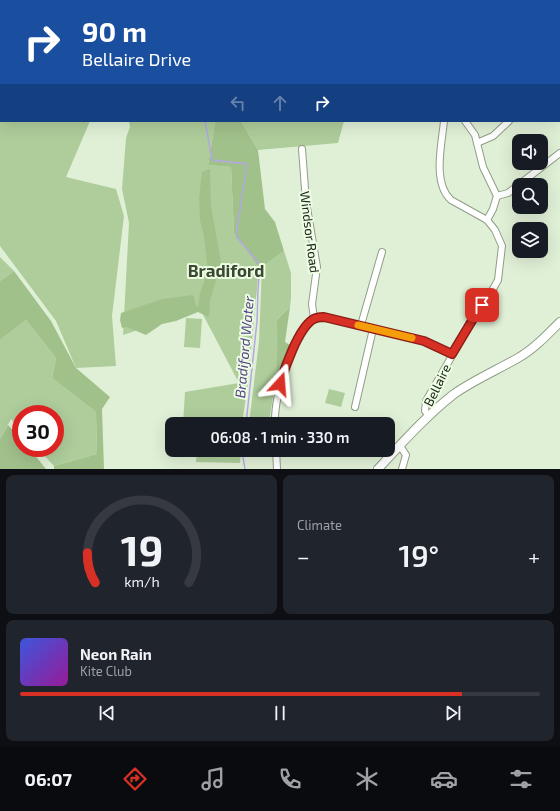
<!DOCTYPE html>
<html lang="en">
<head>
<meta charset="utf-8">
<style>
  :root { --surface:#171b24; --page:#20242c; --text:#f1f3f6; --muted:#9ea1a6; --line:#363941; --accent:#d93025 }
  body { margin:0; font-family:"Exo 2",sans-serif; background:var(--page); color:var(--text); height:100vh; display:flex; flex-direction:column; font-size:15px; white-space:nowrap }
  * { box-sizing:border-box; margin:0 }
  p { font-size:13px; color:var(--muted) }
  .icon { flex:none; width:22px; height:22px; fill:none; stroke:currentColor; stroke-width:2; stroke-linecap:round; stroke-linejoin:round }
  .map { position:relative; height:469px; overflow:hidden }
  .panel { display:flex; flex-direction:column; gap:6px; padding:6px; background:#0d0f14; flex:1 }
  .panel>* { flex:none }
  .guide { position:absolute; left:0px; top:0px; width:560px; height:122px; box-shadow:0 4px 16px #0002; background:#1a4fa0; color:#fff; overflow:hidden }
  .fabs { position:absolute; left:512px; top:134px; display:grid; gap:8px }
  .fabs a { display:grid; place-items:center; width:36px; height:36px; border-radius:8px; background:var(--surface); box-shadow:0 4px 16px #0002; font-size:20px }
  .speed { position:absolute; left:12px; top:405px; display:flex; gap:8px; font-size:20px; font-weight:700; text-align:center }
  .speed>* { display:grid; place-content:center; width:52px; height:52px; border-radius:50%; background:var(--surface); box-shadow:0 4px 16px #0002; line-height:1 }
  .speed .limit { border:6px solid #d22; background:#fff; color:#111 }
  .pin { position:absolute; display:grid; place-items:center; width:34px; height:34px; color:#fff; margin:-17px; border-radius:8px; box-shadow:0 2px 6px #0006 }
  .me { position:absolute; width:44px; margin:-22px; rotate:19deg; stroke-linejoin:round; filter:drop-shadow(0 0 3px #0008) }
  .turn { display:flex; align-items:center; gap:14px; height:84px; padding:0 16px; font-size:18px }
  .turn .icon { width:52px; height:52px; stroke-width:2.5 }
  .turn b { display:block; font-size:28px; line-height:34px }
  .lanes { display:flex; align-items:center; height:38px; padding:0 16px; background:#0003; justify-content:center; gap:20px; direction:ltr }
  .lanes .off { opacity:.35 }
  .big { font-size:30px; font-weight:600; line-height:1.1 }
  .panel .widget { flex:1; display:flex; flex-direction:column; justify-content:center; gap:6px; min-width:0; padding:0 14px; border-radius:8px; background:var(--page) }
  .panel .dial { align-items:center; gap:0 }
  .dial svg { height:104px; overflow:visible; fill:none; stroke:var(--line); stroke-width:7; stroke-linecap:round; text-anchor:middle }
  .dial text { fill:var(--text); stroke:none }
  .song { display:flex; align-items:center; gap:12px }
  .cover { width:48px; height:48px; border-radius:6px; background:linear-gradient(135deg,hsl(230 70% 55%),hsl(300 70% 35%)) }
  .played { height:4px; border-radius:2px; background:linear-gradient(90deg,var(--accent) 85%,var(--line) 85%) }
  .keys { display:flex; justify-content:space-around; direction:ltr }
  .heat { display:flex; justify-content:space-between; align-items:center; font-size:22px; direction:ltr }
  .panel .tiles { flex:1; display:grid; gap:6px; grid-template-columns:1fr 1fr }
  .widget:last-child { grid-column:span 2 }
  .trip { position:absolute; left:165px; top:417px; width:230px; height:40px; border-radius:8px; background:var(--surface); box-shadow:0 4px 16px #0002; font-weight:600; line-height:40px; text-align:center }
  .tab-bar { display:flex; height:64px; justify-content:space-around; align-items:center; background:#090b0e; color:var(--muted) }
  .tab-bar .icon { width:28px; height:28px }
  .tab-bar .on { color:var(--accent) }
  .tab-bar b { font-size:18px; color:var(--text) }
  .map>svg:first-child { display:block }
</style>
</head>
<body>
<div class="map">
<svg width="560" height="469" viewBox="0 0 560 469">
  <rect width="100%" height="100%" fill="#e0f0d6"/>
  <g fill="#aecd9b">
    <polygon points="0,30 1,121 90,121 66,177 116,189 124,216 112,316 116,366 76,368 56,321 0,246"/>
    <polygon points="129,121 212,121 215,123 208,165 231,167 234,233 259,268 248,383 242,424 183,424 185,392 239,383 200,309 123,335 129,223 122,189 126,138 130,127"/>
    <polygon points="241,121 344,121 338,143 258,150"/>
    <polygon points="284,251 291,273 291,298 290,307 277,320 276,378 269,422 249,424 259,341 262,267"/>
    <polygon points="0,257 14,271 0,281"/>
    <polygon points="186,318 202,319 200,348 184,347"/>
    <polygon points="26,320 56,358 52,378 96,412 97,454 54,466 37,448 55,448 55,414 21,414 21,430 11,419 0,439 0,340"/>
    <polygon points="329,389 345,393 341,407 325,403"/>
    <polygon points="197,450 241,450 240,463 196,462"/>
  </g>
  <g fill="#a1c18b">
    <polygon points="212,121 241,121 258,150 265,209 275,222 284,251 262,267 259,268 234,233 231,167 208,165 215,123"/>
    <path d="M210,169L211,206L221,262L210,301C209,307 211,311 208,317L198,312L176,321L162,324L146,335L127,327L122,328L120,320L121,313L162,299L193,295L196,305L198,307L200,294L208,270L204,237L200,220L199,198L202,172Z"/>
    <polygon points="14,271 51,321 76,368 110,397 102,409 104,469 54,469 54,466 97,454 96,412 52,378 56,358 26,320 0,340 0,281"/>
    <polygon points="290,307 285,342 290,345 276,378 277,320"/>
    <polygon points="8,425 21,439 21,448 29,448 46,469 0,469 0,439"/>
  </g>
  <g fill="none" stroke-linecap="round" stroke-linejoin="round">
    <g stroke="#b4a8e2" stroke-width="1.5">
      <polyline points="85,1 85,0"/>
      <polyline points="244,1 245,0"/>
      <polyline points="205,121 212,160 247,164 236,236 260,265 258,291 257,321 246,424"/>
      <polyline points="244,450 243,457 245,469"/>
    </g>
    <g stroke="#8f9e86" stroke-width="8">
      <g id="minor">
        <polyline points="409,1 410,0"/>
        <polyline points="473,1 474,0"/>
        <polyline points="559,31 560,29"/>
        <polyline points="465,121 475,135 483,167 497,196 493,209 487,220"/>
        <polyline points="477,143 493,136 509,121"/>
        <polyline points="497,196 508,193 560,153"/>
        <polyline points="314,319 324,317 423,341 452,354"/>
        <polyline points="361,325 382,252"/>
        <polyline points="355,407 373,329"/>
        <path d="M429,416L425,411L426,401L476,314L489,296L498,280L502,246L495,230L487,220L451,200C432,183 442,143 444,121"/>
        <path d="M275,424C274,397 292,335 314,319L312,304L317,267L306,202L302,149"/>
        <polyline points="400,446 406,455 402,469"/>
        <polyline points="276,450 277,469"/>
      </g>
    </g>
    <g stroke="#8f9e86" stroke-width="10">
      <path id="tertiary" d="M378,469C401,444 427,415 454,394C474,380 497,370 518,358C534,349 547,335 560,322"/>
    </g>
    <use href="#minor" stroke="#fff" stroke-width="6"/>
    <use href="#tertiary" stroke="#fff" stroke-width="8"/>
  </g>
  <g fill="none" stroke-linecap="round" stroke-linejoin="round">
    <g stroke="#8d1f18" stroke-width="10">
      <path id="route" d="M280,384C285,367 298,330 312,320C316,317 320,317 324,317L424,341L452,354L476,314L482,305"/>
    </g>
    <use href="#route" stroke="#d93025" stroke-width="7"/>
    <polyline stroke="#f59e0b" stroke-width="7" points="358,325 412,338"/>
  </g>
  <g text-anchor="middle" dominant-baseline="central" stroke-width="4" stroke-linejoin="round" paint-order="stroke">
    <g font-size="13" fill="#21261d" stroke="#edfde3">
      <text transform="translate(310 232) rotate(83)">Windsor Road</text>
      <text transform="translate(437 385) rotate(-64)">Bellaire</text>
    </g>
    <g font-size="14" font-style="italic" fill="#523f86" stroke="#edfde3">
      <text transform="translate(244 347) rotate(-85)">Bradiford Water</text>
    </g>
    <g font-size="17" font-weight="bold" fill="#3a4732" stroke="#edfde3">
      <text x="226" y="270">Bradiford</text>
    </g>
  </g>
</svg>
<div class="fabs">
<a><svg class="icon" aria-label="sound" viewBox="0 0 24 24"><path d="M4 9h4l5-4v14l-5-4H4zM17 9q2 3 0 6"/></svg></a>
<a><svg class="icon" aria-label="search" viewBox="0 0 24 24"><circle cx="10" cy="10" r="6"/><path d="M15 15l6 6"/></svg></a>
<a><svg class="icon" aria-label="layers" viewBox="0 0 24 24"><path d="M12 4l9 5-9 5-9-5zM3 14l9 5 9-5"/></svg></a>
</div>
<div class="speed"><div class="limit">30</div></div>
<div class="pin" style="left:482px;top:305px;background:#d93025"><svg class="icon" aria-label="arrive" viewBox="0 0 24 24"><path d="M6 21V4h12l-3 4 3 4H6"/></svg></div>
<svg class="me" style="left:280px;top:384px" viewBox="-20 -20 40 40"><path d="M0-17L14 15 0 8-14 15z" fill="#d93025" stroke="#fff" stroke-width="4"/></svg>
<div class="trip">06:08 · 1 min · 330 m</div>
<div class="guide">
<div class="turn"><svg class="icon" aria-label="right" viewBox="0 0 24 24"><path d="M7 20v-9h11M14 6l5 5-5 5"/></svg><div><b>90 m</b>Bellaire Drive</div></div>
<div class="lanes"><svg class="icon off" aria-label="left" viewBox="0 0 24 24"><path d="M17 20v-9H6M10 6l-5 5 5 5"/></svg><svg class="icon off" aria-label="ahead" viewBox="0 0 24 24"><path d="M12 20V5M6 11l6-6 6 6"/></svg><svg class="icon" aria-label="right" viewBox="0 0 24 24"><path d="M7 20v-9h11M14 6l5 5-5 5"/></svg></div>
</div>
</div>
<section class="panel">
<div class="tiles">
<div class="widget dial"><svg viewBox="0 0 100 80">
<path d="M14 69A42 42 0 1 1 86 69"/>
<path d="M14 69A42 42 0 0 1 8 46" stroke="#d93025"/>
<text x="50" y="56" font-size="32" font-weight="700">19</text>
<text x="50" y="72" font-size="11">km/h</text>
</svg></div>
<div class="widget"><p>Climate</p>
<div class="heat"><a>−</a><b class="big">19°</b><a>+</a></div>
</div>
<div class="widget">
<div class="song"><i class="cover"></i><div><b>Neon Rain</b><p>Kite Club</p></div></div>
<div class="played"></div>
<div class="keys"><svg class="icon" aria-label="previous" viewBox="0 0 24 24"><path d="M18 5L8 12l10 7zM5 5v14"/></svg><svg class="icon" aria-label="pause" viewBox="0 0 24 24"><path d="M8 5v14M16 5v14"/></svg><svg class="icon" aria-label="next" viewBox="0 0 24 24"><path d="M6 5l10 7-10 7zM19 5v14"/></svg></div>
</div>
</div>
</section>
<nav class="tab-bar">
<b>06:07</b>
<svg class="icon on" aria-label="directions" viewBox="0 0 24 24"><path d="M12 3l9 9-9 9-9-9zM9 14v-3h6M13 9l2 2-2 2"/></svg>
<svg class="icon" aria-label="music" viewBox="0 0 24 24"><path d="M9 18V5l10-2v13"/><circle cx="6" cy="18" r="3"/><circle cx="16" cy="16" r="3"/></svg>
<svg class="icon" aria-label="phone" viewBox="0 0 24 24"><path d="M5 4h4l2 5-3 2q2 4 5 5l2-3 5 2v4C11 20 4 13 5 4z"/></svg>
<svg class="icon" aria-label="climate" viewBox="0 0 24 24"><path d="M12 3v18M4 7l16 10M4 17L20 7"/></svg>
<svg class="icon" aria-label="car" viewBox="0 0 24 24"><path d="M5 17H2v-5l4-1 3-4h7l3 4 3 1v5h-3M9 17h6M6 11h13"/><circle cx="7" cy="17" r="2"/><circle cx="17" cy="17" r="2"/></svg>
<svg class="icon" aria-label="filters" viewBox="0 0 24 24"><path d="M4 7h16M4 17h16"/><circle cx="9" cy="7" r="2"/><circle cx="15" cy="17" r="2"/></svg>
</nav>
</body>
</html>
